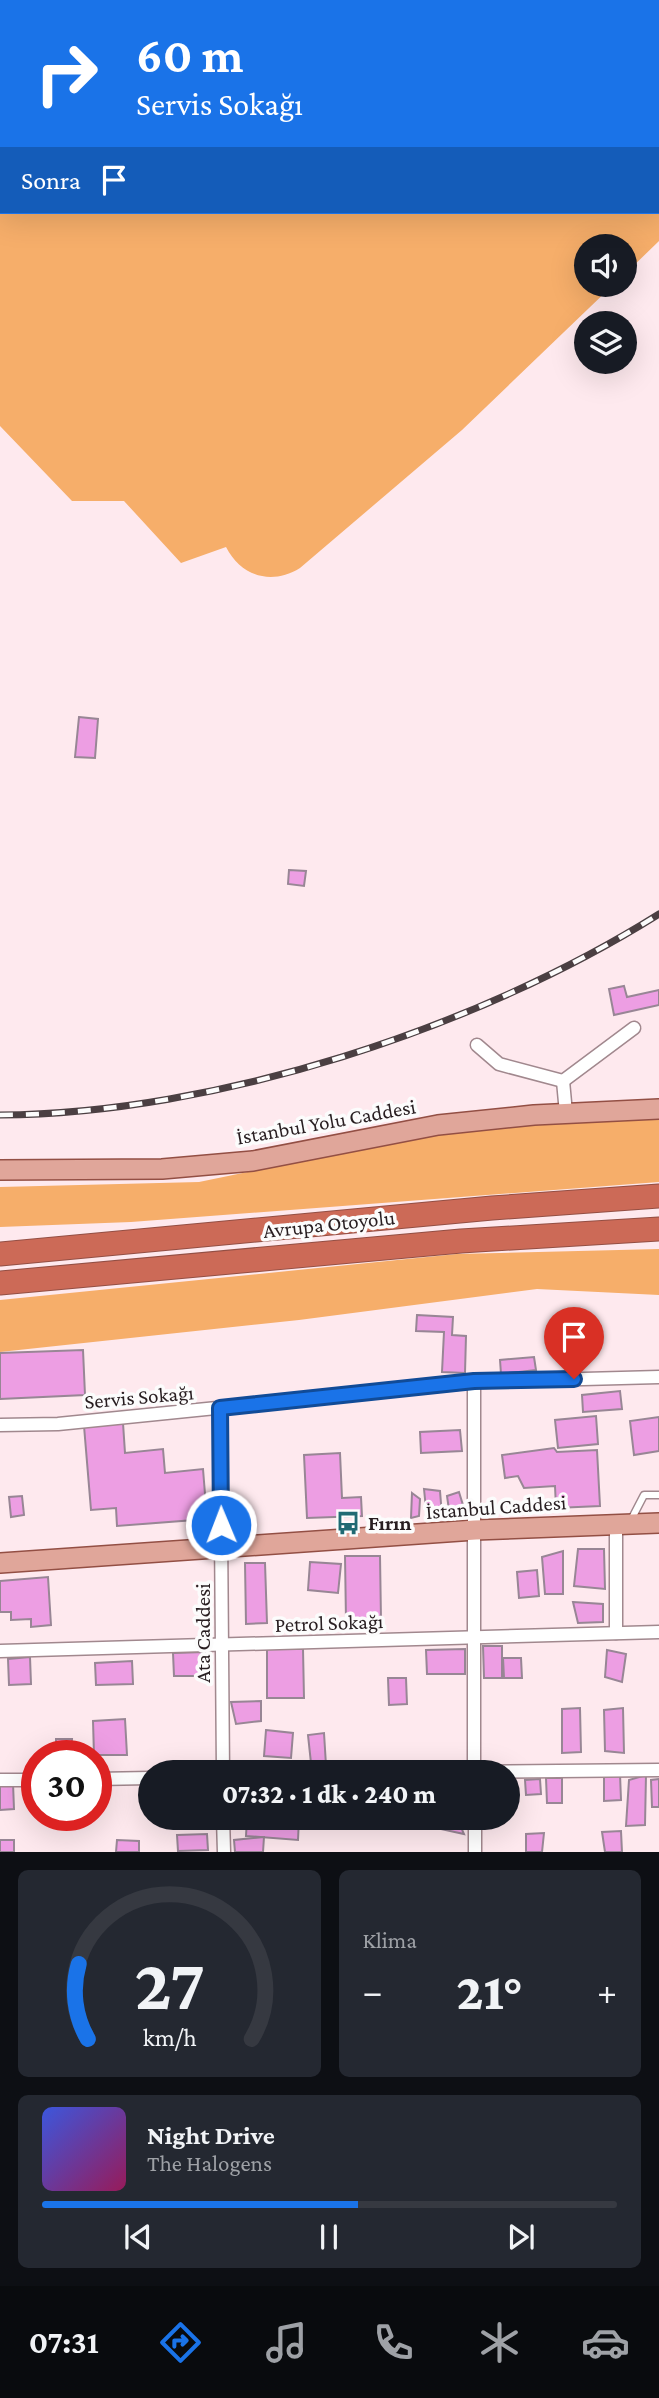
<!DOCTYPE html>
<html lang="tr">
<head>
<meta charset="utf-8">
<style>
  :root { --surface:#171b24; --page:#242831; --text:#f1f3f6; --muted:#9ea1a6; --line:#363941; --accent:#1a73e8 }
  body { margin:0; font-family:"Crimson Pro",serif; background:var(--page); color:var(--text); height:100vh; display:flex; flex-direction:column; font-size:26px; white-space:nowrap }
  * { box-sizing:border-box; margin:0 }
  p { font-size:23px; color:var(--muted) }
  .icon { flex:none; width:38px; height:38px; fill:none; stroke:currentColor; stroke-width:2; stroke-linecap:round; stroke-linejoin:round }
  .map { position:relative; height:1852px; overflow:hidden }
  .sheet { display:flex; flex-direction:column; gap:18px; padding:18px; background:#0d0f14; flex:1 }
  .sheet>* { flex:none }
  .banner { position:absolute; left:0px; top:0px; width:660px; height:214px; box-shadow:0 7px 28px #0002; background:#1a73e8; color:#fff; overflow:hidden }
  .tools { position:absolute; left:574px; top:234px; display:grid; gap:14px }
  .tools a { display:grid; place-items:center; width:63px; height:63px; border-radius:50%; background:var(--surface); box-shadow:0 7px 28px #0002; font-size:35px }
  .speed { position:absolute; left:21px; top:1740px; display:flex; gap:14px; font-size:35px; font-weight:700; text-align:center }
  .speed>* { display:grid; place-content:center; width:91px; height:91px; border-radius:50%; background:var(--surface); box-shadow:0 7px 28px #0002; line-height:1 }
  .speed .limit { border:10px solid #d22; background:#fff; color:#111 }
  .pin { position:absolute; display:grid; place-items:center; width:60px; height:60px; color:#fff; margin:-72px -30px; border-radius:50% 50% 50% 0; rotate:-45deg; box-shadow:0 0 7px #0007 }
  .pin .icon { rotate:45deg }
  .me { position:absolute; width:77px; margin:-38px; rotate:359deg; stroke-linejoin:round; filter:drop-shadow(0 0 5px #0008) }
  .turn { display:flex; align-items:center; gap:24px; height:147px; padding:0 21px; font-size:32px }
  .turn .icon { width:91px; height:91px; stroke-width:2.5 }
  .turn b { display:block; font-size:49px; line-height:60px }
  .then { display:flex; align-items:center; height:66px; padding:0 21px; background:#0003; gap:14px; font-size:26px }
  .big { font-size:52px; font-weight:800; line-height:1.1 }
  .sheet .widget { flex:1; display:flex; flex-direction:column; justify-content:center; gap:10px; min-width:0; padding:0 24px; border-radius:10px; background:var(--page) }
  .sheet .dial { align-items:center; gap:0 }
  .dial svg { height:182px; overflow:visible; fill:none; stroke:var(--line); stroke-width:7; stroke-linecap:round; text-anchor:middle }
  .dial text { fill:var(--text); stroke:none }
  .song { display:flex; align-items:center; gap:21px }
  .cover { width:84px; height:84px; border-radius:10px; background:linear-gradient(135deg,hsl(230 70% 55%),hsl(330 70% 35%)) }
  .played { height:7px; border-radius:4px; background:linear-gradient(90deg,var(--accent) 55%,var(--line) 55%) }
  .keys { display:flex; justify-content:space-around; direction:ltr }
  .heat { display:flex; justify-content:space-between; align-items:center; font-size:38px; direction:ltr }
  .sheet .tiles { flex:1; display:grid; gap:18px; grid-template-columns:1fr 1fr }
  .widget:last-child { grid-column:span 2 }
  .trip { position:absolute; left:138px; top:1760px; width:382px; height:70px; border-radius:35px; background:var(--surface); box-shadow:0 7px 28px #0002; font-weight:800; line-height:70px; text-align:center }
  .tabs { display:flex; height:112px; justify-content:space-around; align-items:center; background:#090b0e; color:var(--muted) }
  .tabs .icon { width:49px; height:49px }
  .tabs .active { color:var(--accent) }
  .tabs b { font-size:32px; color:var(--text) }
  .map>svg:first-child { display:block }
</style>
</head>
<body>
<div class="map">
<svg width="659" height="1852" viewBox="0 0 659 1852">
  <rect width="100%" height="100%" fill="#fee9ee"/>
  <g fill="#f6ae6a" fill-rule="evenodd">
    <path d="M0,0H659V241L625,274V247H586V285H613L462,430L300,568C271,586 241,576 226,547L181,563L124,501H72L0,426ZM2,2H658V212H2Z"/>
    <polygon points="659,1117 659,1182 131,1222 0,1227 0,1187 199,1182 432,1134 589,1120"/>
    <polygon points="659,1249 659,1295 537,1289 299,1320 0,1352 0,1300 457,1254"/>
  </g>
  <g fill="#ed9ee3" stroke="#988695" stroke-width="2">
    <polygon points="79,717 98,719 95,758 75,757"/>
    <polygon points="289,870 306,871 304,886 288,884"/>
    <polygon points="624,986 627,997 659,990 659,1005 614,1015 609,989"/>
    <polygon points="417,1315 453,1317 452,1335 466,1336 465,1373 442,1372 444,1332 416,1331"/>
    <polygon points="83,1350 85,1395 0,1399 0,1353"/>
    <polygon points="534,1357 536,1370 501,1374 500,1360"/>
    <polygon points="620,1391 622,1409 583,1412 582,1395"/>
    <polygon points="596,1416 598,1444 558,1448 555,1420"/>
    <polygon points="659,1417 659,1451 634,1455 630,1421"/>
    <polygon points="123,1423 125,1453 163,1449 165,1473 203,1469 207,1519 117,1526 116,1508 91,1510 84,1426"/>
    <polygon points="460,1430 462,1451 421,1453 420,1432"/>
    <polygon points="554,1448 557,1452 597,1450 600,1506 556,1508 555,1486 524,1488 518,1476 505,1478 502,1455"/>
    <polygon points="340,1453 342,1498 361,1497 362,1516 307,1518 304,1455"/>
    <polygon points="424,1489 440,1491 442,1516 427,1519"/>
    <polygon points="459,1492 466,1515 450,1517 447,1496"/>
    <polygon points="412,1493 420,1499 419,1516 411,1518"/>
    <polygon points="22,1496 24,1515 11,1517 9,1497"/>
    <polygon points="578,1549 604,1549 605,1589 574,1586"/>
    <polygon points="563,1551 563,1594 545,1594 542,1557"/>
    <polygon points="345,1556 380,1556 381,1620 346,1621"/>
    <polygon points="310,1562 341,1564 338,1593 308,1590"/>
    <polygon points="245,1563 265,1563 267,1623 246,1624"/>
    <polygon points="537,1570 539,1596 519,1598 517,1572"/>
    <polygon points="48,1577 51,1625 31,1627 31,1619 11,1620 11,1612 0,1612 0,1581"/>
    <polygon points="573,1602 603,1604 603,1622 578,1623"/>
    <polygon points="483,1646 502,1646 502,1678 484,1678"/>
    <polygon points="267,1648 303,1649 304,1698 267,1698"/>
    <polygon points="465,1649 465,1674 427,1674 426,1650"/>
    <polygon points="607,1650 626,1654 622,1682 605,1677"/>
    <polygon points="205,1652 205,1676 174,1676 173,1653"/>
    <polygon points="30,1657 31,1684 9,1685 8,1659"/>
    <polygon points="503,1658 521,1658 522,1678 504,1678"/>
    <polygon points="132,1661 133,1684 96,1685 95,1663"/>
    <polygon points="388,1678 406,1678 407,1704 389,1705"/>
    <polygon points="261,1701 261,1721 236,1724 231,1702"/>
    <polygon points="580,1708 581,1752 562,1753 562,1709"/>
    <polygon points="623,1708 624,1753 605,1751 604,1710"/>
    <polygon points="125,1719 127,1755 94,1755 93,1721"/>
    <polygon points="266,1730 293,1733 291,1758 264,1756"/>
    <polygon points="324,1733 326,1765 311,1763 308,1735"/>
    <polygon points="56,1739 72,1739 71,1755 56,1755"/>
    <polygon points="620,1774 621,1800 604,1801 604,1775"/>
    <polygon points="646,1775 645,1825 626,1826 629,1780"/>
    <polygon points="546,1778 562,1778 562,1803 547,1803"/>
    <polygon points="540,1779 541,1794 526,1795 525,1780"/>
    <polygon points="659,1779 659,1807 652,1807 651,1780"/>
    <polygon points="13,1783 14,1809 0,1810 0,1784"/>
    <polygon points="247,1818 299,1818 298,1840 246,1836"/>
    <polygon points="433,1818 457,1818 464,1834 436,1828"/>
    <polygon points="621,1831 622,1852 605,1852 602,1832"/>
    <polygon points="544,1833 542,1852 526,1852 526,1834"/>
    <polygon points="207,1834 208,1850 178,1851 177,1835"/>
    <polygon points="264,1837 263,1852 235,1852 234,1840"/>
    <rect x="0" y="1840" width="14" height="12"/>
    <polygon points="117,1840 139,1841 139,1852 116,1852"/>
  </g>
  <g fill="none" stroke-linecap="round" stroke-linejoin="round">
    <g stroke="#a1888e" stroke-width="9">
      <polyline id="service" points="631,1520 644,1495 659,1495"/>
    </g>
    <g stroke="#a1888e" stroke-width="15">
      <g id="minor">
        <polyline points="477,1045 499,1064 563,1081"/>
        <polyline points="563,1081 634,1028"/>
        <polyline points="563,1081 566,1113"/>
        <polyline points="474,1382 474,1773"/>
        <polyline points="220,1408 223,1773"/>
        <polyline points="0,1425 58,1424 474,1382 659,1377"/>
        <polyline points="616,1633 616,1523"/>
        <polyline points="0,1651 659,1632"/>
        <polyline points="368,1773 659,1770"/>
        <polyline points="96,1779 150,1778"/>
        <polyline points="0,1780 37,1780"/>
        <polyline points="223,1818 224,1852"/>
        <polyline points="475,1818 475,1852"/>
      </g>
    </g>
    <g stroke="#934f44" stroke-width="22">
      <g id="primary">
        <polyline points="0,1170 162,1169 253,1161 438,1125 534,1115 659,1109"/>
        <polyline points="0,1563 475,1530 659,1523"/>
      </g>
    </g>
    <g stroke="#934f44" stroke-width="25">
      <g id="motorway">
        <polyline points="0,1254 492,1208 659,1196"/>
        <polyline points="0,1283 461,1241 659,1229"/>
      </g>
    </g>
    <use href="#service" stroke="#fff" stroke-width="6"/>
    <use href="#minor" stroke="#fff" stroke-width="12"/>
    <use href="#primary" stroke="#e0a69a" stroke-width="19"/>
    <use href="#motorway" stroke="#cc6a57" stroke-width="23"/>
    <g stroke="#4b3f42" stroke-width="7">
      <path id="rail" d="M0,1115C215,1114 478,1028 659,914"/>
    </g>
    <use href="#rail" stroke="#fcfcfc" stroke-width="4.5" stroke-dasharray="13" stroke-linecap="butt"/>
  </g>
  <g fill="none" stroke-linecap="round" stroke-linejoin="round">
    <g stroke="#114b97" stroke-width="18">
      <polyline id="route" points="221,1525 220,1408 474,1381 574,1379"/>
    </g>
    <use href="#route" stroke="#1a73e8" stroke-width="12"/>
  </g>
  <defs>
    <g id="bus-bare" transform="scale(1.89)"><path d="M-5-6H5V4H4V6H2V4H-2V6H-4V4H-5ZM-3.5-4V0h7V-4ZM-3.5 1.2v1.5H-2V1.2ZM2 1.2v1.5H3.5V1.2Z" fill="#1f6a73" stroke="#fcfcfc" stroke-width="2.5" paint-order="stroke"/></g>
  </defs>
  <g fill-rule="evenodd">
    <use href="#bus-bare" x="348" y="1523"/>
  </g>
  <g text-anchor="middle" dominant-baseline="central" stroke-width="7" stroke-linejoin="round" paint-order="stroke">
    <g font-size="21" fill="#281e21" stroke="#fcfcfc">
      <text transform="translate(326 1122) rotate(-10)">İstanbul Yolu Caddesi</text>
      <text transform="translate(329 1224) rotate(-6)">Avrupa Otoyolu</text>
      <text transform="translate(139 1397) rotate(-5)">Servis Sokağı</text>
      <text transform="translate(496 1507) rotate(-4)">İstanbul Caddesi</text>
      <text transform="translate(329 1623) rotate(-2)">Petrol Sokağı</text>
      <text transform="translate(203 1633) rotate(-90)">Ata Caddesi</text>
    </g>
    <g font-size="21" font-weight="bold" fill="#281e21" stroke="#fcfcfc" text-anchor="start">
      <text x="368" y="1523">Fırın</text>
    </g>
  </g>
</svg>
<div class="tools">
<a><svg class="icon" aria-label="sound" viewBox="0 0 24 24"><path d="M4 9h4l5-4v14l-5-4H4zM17 9q2 3 0 6"/></svg></a>
<a><svg class="icon" aria-label="layers" viewBox="0 0 24 24"><path d="M12 4l9 5-9 5-9-5zM3 14l9 5 9-5"/></svg></a>
</div>
<div class="speed"><div class="limit">30</div></div>
<div class="pin" style="left:574px;top:1379px;background:#d93025"><svg class="icon" aria-label="arrive" viewBox="0 0 24 24"><path d="M6 21V4h12l-3 4 3 4H6"/></svg></div>
<svg class="me" style="left:221px;top:1525px" viewBox="-20 -20 40 40"><circle r="17" fill="#1a73e8" stroke="#fff" stroke-width="3"/><path d="M0-11L8 9 0 5-8 9z" fill="#fff"/></svg>
<div class="trip">07:32 · 1 dk · 240 m</div>
<div class="banner">
<div class="turn"><svg class="icon" aria-label="right" viewBox="0 0 24 24"><path d="M7 20v-9h11M14 6l5 5-5 5"/></svg><div><b>60 m</b>Servis Sokağı</div></div>
<div class="then">Sonra<svg class="icon" aria-label="arrive" viewBox="0 0 24 24"><path d="M6 21V4h12l-3 4 3 4H6"/></svg></div>
</div>
</div>
<section class="sheet">
<div class="tiles">
<div class="widget dial"><svg viewBox="0 0 100 80">
<path d="M14 69A42 42 0 1 1 86 69"/>
<path d="M14 69A42 42 0 0 1 10 36" stroke="#1a73e8"/>
<text x="50" y="56" font-size="32" font-weight="700">27</text>
<text x="50" y="72" font-size="11">km/h</text>
</svg></div>
<div class="widget"><p>Klima</p>
<div class="heat"><a>−</a><b class="big">21°</b><a>+</a></div>
</div>
<div class="widget">
<div class="song"><i class="cover"></i><div><b>Night Drive</b><p>The Halogens</p></div></div>
<div class="played"></div>
<div class="keys"><svg class="icon" aria-label="previous" viewBox="0 0 24 24"><path d="M18 5L8 12l10 7zM5 5v14"/></svg><svg class="icon" aria-label="pause" viewBox="0 0 24 24"><path d="M8 5v14M16 5v14"/></svg><svg class="icon" aria-label="next" viewBox="0 0 24 24"><path d="M6 5l10 7-10 7zM19 5v14"/></svg></div>
</div>
</div>
</section>
<nav class="tabs">
<b>07:31</b>
<svg class="icon active" aria-label="directions" viewBox="0 0 24 24"><path d="M12 3l9 9-9 9-9-9zM9 14v-3h6M13 9l2 2-2 2"/></svg>
<svg class="icon" aria-label="music" viewBox="0 0 24 24"><path d="M9 18V5l10-2v13"/><circle cx="6" cy="18" r="3"/><circle cx="16" cy="16" r="3"/></svg>
<svg class="icon" aria-label="phone" viewBox="0 0 24 24"><path d="M5 4h4l2 5-3 2q2 4 5 5l2-3 5 2v4C11 20 4 13 5 4z"/></svg>
<svg class="icon" aria-label="climate" viewBox="0 0 24 24"><path d="M12 3v18M4 7l16 10M4 17L20 7"/></svg>
<svg class="icon" aria-label="car" viewBox="0 0 24 24"><path d="M5 17H2v-5l4-1 3-4h7l3 4 3 1v5h-3M9 17h6M6 11h13"/><circle cx="7" cy="17" r="2"/><circle cx="17" cy="17" r="2"/></svg>
</nav>
</body>
</html>
